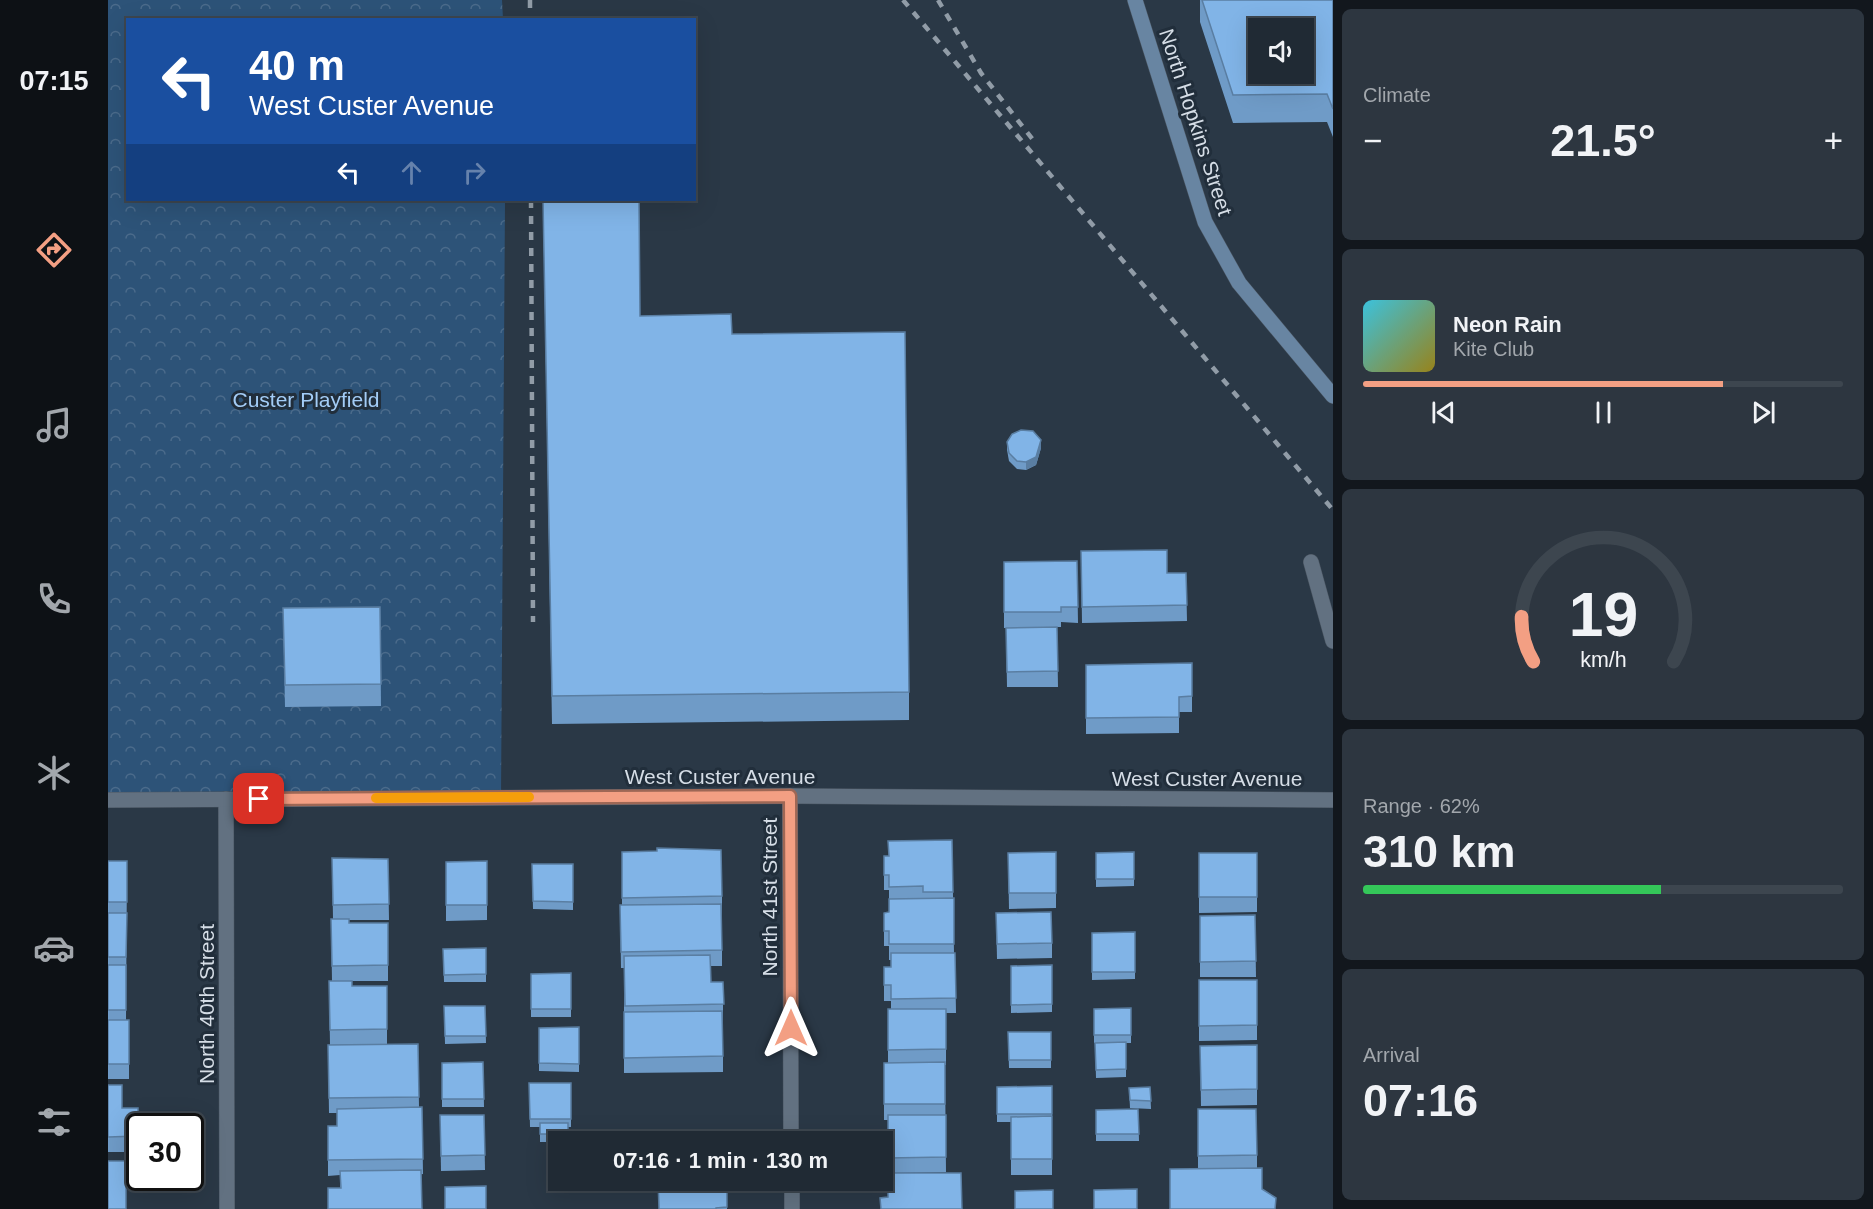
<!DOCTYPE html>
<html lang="en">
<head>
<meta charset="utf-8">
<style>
  :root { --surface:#202a34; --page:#2d3640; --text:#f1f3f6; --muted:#a2a7ac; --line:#3d464f; --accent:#f39f83 }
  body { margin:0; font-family:Arial,sans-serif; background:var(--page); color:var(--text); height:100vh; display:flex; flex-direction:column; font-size:22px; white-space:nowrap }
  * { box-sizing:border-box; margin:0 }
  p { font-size:20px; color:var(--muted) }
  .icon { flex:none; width:33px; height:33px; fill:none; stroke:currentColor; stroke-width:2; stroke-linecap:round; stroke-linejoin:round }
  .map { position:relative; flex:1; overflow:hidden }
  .sheet { display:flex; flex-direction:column; gap:9px; padding:9px; background:#12171d; width:540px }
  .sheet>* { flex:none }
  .hud { position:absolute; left:18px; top:18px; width:570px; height:183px; border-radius:0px; box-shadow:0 6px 24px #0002,0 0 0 2px var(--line); background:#1a4fa0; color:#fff; overflow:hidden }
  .fabs { position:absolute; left:1140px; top:18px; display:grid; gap:12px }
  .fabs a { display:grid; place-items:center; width:66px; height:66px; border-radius:0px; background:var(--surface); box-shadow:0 6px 24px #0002,0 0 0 2px var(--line); font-size:30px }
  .speed { position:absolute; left:18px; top:1113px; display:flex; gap:12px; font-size:30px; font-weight:700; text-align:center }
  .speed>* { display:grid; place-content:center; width:78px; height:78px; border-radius:50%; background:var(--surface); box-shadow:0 6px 24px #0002,0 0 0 2px var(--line); line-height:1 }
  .speed .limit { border:3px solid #111; border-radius:9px; background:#fff; color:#111 }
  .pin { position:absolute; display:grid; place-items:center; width:51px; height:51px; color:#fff; margin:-26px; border-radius:12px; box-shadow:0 3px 9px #0006 }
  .me { position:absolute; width:66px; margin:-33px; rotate:0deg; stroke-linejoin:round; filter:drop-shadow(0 0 4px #0008) }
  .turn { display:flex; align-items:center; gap:21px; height:126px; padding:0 24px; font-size:27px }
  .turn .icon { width:78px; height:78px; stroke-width:2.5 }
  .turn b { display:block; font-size:42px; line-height:51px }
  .lanes { display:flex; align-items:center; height:57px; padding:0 24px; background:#0003; justify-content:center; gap:30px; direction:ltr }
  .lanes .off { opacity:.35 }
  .big { font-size:45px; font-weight:800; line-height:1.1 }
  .sheet .widget { flex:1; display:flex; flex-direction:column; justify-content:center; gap:9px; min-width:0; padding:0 21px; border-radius:9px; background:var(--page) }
  .sheet .dial { align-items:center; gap:0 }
  .dial svg { height:156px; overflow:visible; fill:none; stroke:var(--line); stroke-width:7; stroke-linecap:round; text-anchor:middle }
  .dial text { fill:var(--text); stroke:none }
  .song { display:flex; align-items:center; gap:18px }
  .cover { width:72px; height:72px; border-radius:9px; background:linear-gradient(135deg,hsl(190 70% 55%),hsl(50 70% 35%)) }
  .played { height:6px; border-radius:3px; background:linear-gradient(90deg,var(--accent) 75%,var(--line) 75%) }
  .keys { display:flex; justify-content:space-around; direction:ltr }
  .heat { display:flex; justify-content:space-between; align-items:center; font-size:33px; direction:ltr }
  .charge { height:9px; border-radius:4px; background:linear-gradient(90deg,#34c759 62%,var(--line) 0) }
  .trip { position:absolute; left:440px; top:1131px; width:345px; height:60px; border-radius:0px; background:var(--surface); box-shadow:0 6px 24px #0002,0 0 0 2px var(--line); font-weight:800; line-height:60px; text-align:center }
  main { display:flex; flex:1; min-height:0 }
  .menu { display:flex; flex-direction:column; width:108px; justify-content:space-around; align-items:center; background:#0d1115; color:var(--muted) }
  .menu .icon { width:42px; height:42px }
  .menu .selected { color:var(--accent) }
  .menu b { font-size:27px; color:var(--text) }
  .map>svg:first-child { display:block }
</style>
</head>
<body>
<main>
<nav class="menu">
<b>07:15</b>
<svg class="icon selected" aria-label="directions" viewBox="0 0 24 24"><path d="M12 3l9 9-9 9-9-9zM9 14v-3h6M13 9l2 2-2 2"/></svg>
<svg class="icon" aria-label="music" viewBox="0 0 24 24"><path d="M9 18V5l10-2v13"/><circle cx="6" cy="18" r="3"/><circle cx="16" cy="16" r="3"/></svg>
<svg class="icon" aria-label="phone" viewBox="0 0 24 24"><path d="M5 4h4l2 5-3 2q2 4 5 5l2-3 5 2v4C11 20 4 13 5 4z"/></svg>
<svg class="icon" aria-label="climate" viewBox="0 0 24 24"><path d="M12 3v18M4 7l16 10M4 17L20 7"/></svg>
<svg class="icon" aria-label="car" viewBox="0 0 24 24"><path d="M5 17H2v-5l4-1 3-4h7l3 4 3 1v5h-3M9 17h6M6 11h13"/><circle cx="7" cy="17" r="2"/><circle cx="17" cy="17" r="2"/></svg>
<svg class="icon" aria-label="filters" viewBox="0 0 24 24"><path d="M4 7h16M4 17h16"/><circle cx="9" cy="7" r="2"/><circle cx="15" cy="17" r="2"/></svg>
</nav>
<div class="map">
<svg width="1225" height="1209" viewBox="0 0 1225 1209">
  <defs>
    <pattern id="park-crowns" width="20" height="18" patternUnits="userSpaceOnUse" patternTransform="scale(1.5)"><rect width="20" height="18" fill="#2d5378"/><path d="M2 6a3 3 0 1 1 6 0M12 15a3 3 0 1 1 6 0" fill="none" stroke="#4b6b8b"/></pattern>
  </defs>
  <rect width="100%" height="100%" fill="#2a3846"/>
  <polygon fill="url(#park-crowns)" points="0,0 394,0 395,19 20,20 20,200 397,200 393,797 0,800"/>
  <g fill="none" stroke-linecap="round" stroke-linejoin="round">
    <g stroke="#495460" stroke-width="16">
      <g id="street">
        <polyline points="1203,562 1225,641"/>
        <polyline points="682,796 683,1142"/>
        <polyline points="118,799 119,1209"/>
        <polyline points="0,800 682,796 1225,800"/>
        <polyline points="684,1180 684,1209"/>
      </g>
    </g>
    <g stroke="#495460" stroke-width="16">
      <polyline id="secondary" points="1027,0 1097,222 1131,283 1225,396"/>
    </g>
    <use href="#street" stroke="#627181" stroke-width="15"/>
    <use href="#secondary" stroke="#6885a2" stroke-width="15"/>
    <g stroke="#919ca7" stroke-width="4.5" stroke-dasharray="8 8" stroke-linecap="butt">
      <polyline points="422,0 422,20"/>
      <polyline points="795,0 1225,510"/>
      <polyline points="830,0 873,73 929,145"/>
      <polyline points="423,200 425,622"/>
    </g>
  </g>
  <g fill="#6f9bc7">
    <polygon points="1092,0 1225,0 1225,137 1219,122 1125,123 1092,22"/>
    <polygon points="435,200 531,200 532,316 624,334 801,692 801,720 444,724"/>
    <polygon points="899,442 933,448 928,465 918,470 909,469 901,461 899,450"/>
    <polygon points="973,551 1059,573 1078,573 1079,621 974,623"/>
    <polygon points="969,561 970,623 953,622 953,627 949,627 950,687 899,687 898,628 919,628 896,628 896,562"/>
    <polygon points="272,607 273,706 177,707 175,608"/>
    <polygon points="1084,663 1084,712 1071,712 1071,733 978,734 978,665"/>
    <polygon points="844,840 846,953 847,953 848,1013 838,1013 838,1065 837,1065 838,1172 780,1173 780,1120 776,1120 776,1063 780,1063 780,1009 783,1009 783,1001 776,1001 776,967 783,967 783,960 781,960 781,946 776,946 776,913 781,912 781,890 776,890 776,871 780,856"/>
    <polygon points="514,852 614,896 614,966 602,966 603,982 615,982 615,1072 516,1073 516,968 513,968 512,905 514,905"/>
    <polygon points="948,852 948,908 901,909 900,853"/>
    <polygon points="1026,852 1026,886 988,887 988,853"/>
    <polygon points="1091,853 1149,853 1149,912 1091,913"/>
    <polygon points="224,858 280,859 281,920 241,920 241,923 280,923 280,981 244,981 244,986 279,986 279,1044 222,1045 221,981 224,981 223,919 225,919"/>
    <polygon points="0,861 19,861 18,1020 21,1020 21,1079 0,1079"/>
    <polygon points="379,861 379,920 338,921 338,862"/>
    <polygon points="424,864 465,864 465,910 425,909"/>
    <polygon points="888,913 944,943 944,958 889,959"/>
    <polygon points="1147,915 1148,977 1092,977 1092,916"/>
    <polygon points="1027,932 1027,979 984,980 984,933"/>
    <polygon points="378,948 378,982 336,982 335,949"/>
    <polygon points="944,965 944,1012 903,1013 903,966"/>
    <polygon points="423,974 463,1009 463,1017 423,1017"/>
    <polygon points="1091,980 1149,980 1149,1040 1091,1041"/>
    <polygon points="336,1006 377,1006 378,1043 337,1044"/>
    <polygon points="1023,1008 1023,1043 1018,1043 1018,1077 988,1078 987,1043 1003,1043 986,1043 986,1009"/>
    <polygon points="471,1027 471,1072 431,1071 431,1028"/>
    <polygon points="900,1032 943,1032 943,1068 901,1068"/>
    <polygon points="310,1044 311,1107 314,1107 315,1174 232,1188 232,1175 220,1176 220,1126 229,1126 229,1113 221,1113 220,1045"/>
    <polygon points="1149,1045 1149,1105 1093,1106 1092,1046"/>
    <polygon points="375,1062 376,1107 334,1107 334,1063"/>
    <polygon points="421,1083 463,1083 463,1127 460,1127 460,1142 432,1142 432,1127 422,1127"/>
    <polygon points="0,1085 14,1108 30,1108 30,1152 0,1152"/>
    <polygon points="889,1087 944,1114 944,1175 903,1175 903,1122 889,1122"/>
    <polygon points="1042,1087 1043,1109 1022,1108 1021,1088"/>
    <polygon points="1030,1109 1031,1141 988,1141 988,1110"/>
    <polygon points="1090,1109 1149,1155 1149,1168 1090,1169"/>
    <polygon points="332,1115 376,1115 377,1170 333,1171"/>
    <polygon points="619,1180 619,1209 551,1209"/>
  </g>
  <polygon fill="#5a7ea2" points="933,440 933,448 928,465 918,470 918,462"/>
  <g fill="#81b4e7" stroke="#5a7ea2" stroke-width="1.5" fill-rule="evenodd">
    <path d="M1094,0H1225V109L1219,94L1125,95ZM1150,28H1196V74H1150Z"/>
    <polygon points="435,200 531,200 532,316 623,314 624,334 797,332 801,692 444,696"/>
    <polygon points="913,430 925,431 933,440 928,457 918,462 909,461 901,453 899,442 904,434"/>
    <polygon points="1059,550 1059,573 1078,573 1079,605 974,607 973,551"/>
    <polygon points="969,561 970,607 953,607 953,612 896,612 896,562"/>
    <polygon points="272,607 273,684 177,685 175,608"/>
    <polygon points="949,627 950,671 899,672 898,628"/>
    <polygon points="1084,663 1084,696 1071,697 1071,717 978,718 978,665"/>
    <polygon points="844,840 845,892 815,892 815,886 781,887 781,875 776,875 776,856 781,856 780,841"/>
    <polygon points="549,848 613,850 614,896 514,898 514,852 549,851"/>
    <polygon points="948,852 948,893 901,893 900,853"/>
    <polygon points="1026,852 1026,879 988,879 988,853"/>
    <rect x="1091" y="853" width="58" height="44"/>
    <polygon points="224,858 280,859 281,904 225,905"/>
    <rect x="0" y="861" width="19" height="41"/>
    <polygon points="379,861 379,905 338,905 338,862"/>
    <polygon points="424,864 465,864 465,902 425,901"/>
    <polygon points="846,898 846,944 781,944 781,931 776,931 776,913 781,912 781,899"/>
    <polygon points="613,904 614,950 513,952 512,905"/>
    <polygon points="943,912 944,943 889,944 888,913"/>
    <polygon points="0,913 19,913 18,957 0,957"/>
    <polygon points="1147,915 1148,961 1092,962 1092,916"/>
    <polygon points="223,919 241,919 241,923 280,923 280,965 224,966"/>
    <polygon points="1027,932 1027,972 984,972 984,933"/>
    <polygon points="378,948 378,974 336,975 335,949"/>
    <polygon points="783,953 847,953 848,998 783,999 783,985 776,985 776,967 783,967"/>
    <polygon points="602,955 603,982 615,982 616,1004 517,1006 516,956"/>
    <rect x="0" y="965" width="18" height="45"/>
    <polygon points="944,965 944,1004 903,1005 903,966"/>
    <polygon points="463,973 463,1009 423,1009 423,974"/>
    <polygon points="1091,980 1149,980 1149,1025 1091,1026"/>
    <polygon points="221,981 244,981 244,986 279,986 279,1029 222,1030"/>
    <polygon points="336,1006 377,1006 378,1036 337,1036"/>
    <polygon points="1023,1008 1023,1035 986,1035 986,1009"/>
    <polygon points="780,1009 838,1009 838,1049 780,1050"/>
    <polygon points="614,1011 615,1056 516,1058 516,1012"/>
    <rect x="0" y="1020" width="21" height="44"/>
    <polygon points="471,1027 471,1064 431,1063 431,1028"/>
    <polygon points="900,1032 943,1032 943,1060 901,1060"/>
    <polygon points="1018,1042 1018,1069 988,1070 987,1043"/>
    <polygon points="310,1044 311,1097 221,1098 220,1045"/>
    <polygon points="1149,1045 1149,1089 1093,1090 1092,1046"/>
    <polygon points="375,1062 376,1099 334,1099 334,1063"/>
    <polygon points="837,1062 837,1104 776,1104 776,1063"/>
    <polygon points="421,1083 463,1083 463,1119 422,1119"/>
    <polygon points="0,1085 14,1085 14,1108 30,1108 30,1136 0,1137"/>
    <polygon points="944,1086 944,1114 889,1114 889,1087"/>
    <polygon points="1042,1087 1043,1101 1022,1100 1021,1088"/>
    <polygon points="314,1107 315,1159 220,1160 220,1126 229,1126 229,1109"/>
    <polygon points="1030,1109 1031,1134 988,1134 988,1110"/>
    <polygon points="1090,1109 1148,1109 1149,1155 1090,1156"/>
    <polygon points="332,1115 376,1115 377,1155 333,1156"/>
    <polygon points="780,1115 838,1115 838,1157 780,1158"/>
    <polygon points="944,1116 944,1159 903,1159 903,1117"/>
    <rect x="432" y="1123" width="28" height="11"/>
    <rect x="0" y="1161" width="18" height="48"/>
    <polygon points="1154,1168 1154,1189 1168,1198 1167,1209 1062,1209 1062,1169"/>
    <polygon points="313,1170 314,1209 220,1209 220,1188 233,1188 232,1171"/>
    <polygon points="780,1173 853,1173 854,1209 773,1209 772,1198 780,1197"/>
    <polygon points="550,1180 619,1180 619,1207 608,1208 608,1209 551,1209"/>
    <polygon points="378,1186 378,1209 337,1209 337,1187"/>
    <polygon points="1029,1189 1029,1209 986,1209 986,1190"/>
    <polygon points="945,1190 945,1209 907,1209 907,1191"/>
  </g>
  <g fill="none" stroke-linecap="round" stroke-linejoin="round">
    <g stroke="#9e6755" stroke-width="15">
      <polyline id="route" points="151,799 682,796 683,1028"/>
    </g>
    <use href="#route" stroke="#f39f83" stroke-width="10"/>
    <polyline stroke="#f59e0b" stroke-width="10" points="268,798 421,797"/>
  </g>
  <g text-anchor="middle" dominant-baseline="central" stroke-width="6" stroke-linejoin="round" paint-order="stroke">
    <g font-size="21" fill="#d5dde6" stroke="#212e3b">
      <text transform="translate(1088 122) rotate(72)">North Hopkins Street</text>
      <text x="612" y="776">West Custer Avenue</text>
      <text x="1099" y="778">West Custer Avenue</text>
      <text transform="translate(661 897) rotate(-90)">North 41st Street</text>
      <text transform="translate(98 1004) rotate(-90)">North 40th Street</text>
    </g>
    <g font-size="21" fill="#a3ccf6" stroke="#212e3b">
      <text x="198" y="399">Custer Playfield</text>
    </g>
  </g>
</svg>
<div class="fabs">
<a><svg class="icon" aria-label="sound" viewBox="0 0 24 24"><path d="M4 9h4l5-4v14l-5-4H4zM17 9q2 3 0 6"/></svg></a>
</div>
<div class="speed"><div class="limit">30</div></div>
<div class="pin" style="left:151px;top:799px;background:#d93025"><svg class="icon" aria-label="arrive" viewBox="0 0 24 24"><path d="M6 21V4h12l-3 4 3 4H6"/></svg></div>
<svg class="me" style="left:683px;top:1028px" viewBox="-20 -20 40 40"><path d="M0-17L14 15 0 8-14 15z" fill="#f39f83" stroke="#fff" stroke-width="4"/></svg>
<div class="trip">07:16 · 1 min · 130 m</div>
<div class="hud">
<div class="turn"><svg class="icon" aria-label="left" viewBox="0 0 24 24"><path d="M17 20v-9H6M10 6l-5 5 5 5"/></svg><div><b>40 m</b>West Custer Avenue</div></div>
<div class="lanes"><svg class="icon" aria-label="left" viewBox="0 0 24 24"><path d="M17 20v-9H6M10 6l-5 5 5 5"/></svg><svg class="icon off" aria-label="ahead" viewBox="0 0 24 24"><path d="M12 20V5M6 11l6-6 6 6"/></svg><svg class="icon off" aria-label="right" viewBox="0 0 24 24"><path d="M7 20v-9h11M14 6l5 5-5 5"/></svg></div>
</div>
</div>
<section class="sheet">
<div class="widget"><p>Climate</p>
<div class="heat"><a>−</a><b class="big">21.5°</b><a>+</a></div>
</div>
<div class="widget">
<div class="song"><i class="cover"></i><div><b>Neon Rain</b><p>Kite Club</p></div></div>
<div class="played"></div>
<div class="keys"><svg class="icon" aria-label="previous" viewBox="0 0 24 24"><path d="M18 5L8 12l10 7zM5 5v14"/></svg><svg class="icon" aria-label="pause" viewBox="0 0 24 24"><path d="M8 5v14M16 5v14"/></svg><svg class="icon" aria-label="next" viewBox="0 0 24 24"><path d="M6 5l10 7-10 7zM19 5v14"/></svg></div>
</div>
<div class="widget dial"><svg viewBox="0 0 100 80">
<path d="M14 69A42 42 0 1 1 86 69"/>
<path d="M14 69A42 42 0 0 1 8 46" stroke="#f39f83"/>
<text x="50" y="56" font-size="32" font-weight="700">19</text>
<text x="50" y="72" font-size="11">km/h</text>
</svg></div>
<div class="widget"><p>Range · 62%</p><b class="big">310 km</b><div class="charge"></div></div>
<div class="widget"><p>Arrival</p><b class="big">07:16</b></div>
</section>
</main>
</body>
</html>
